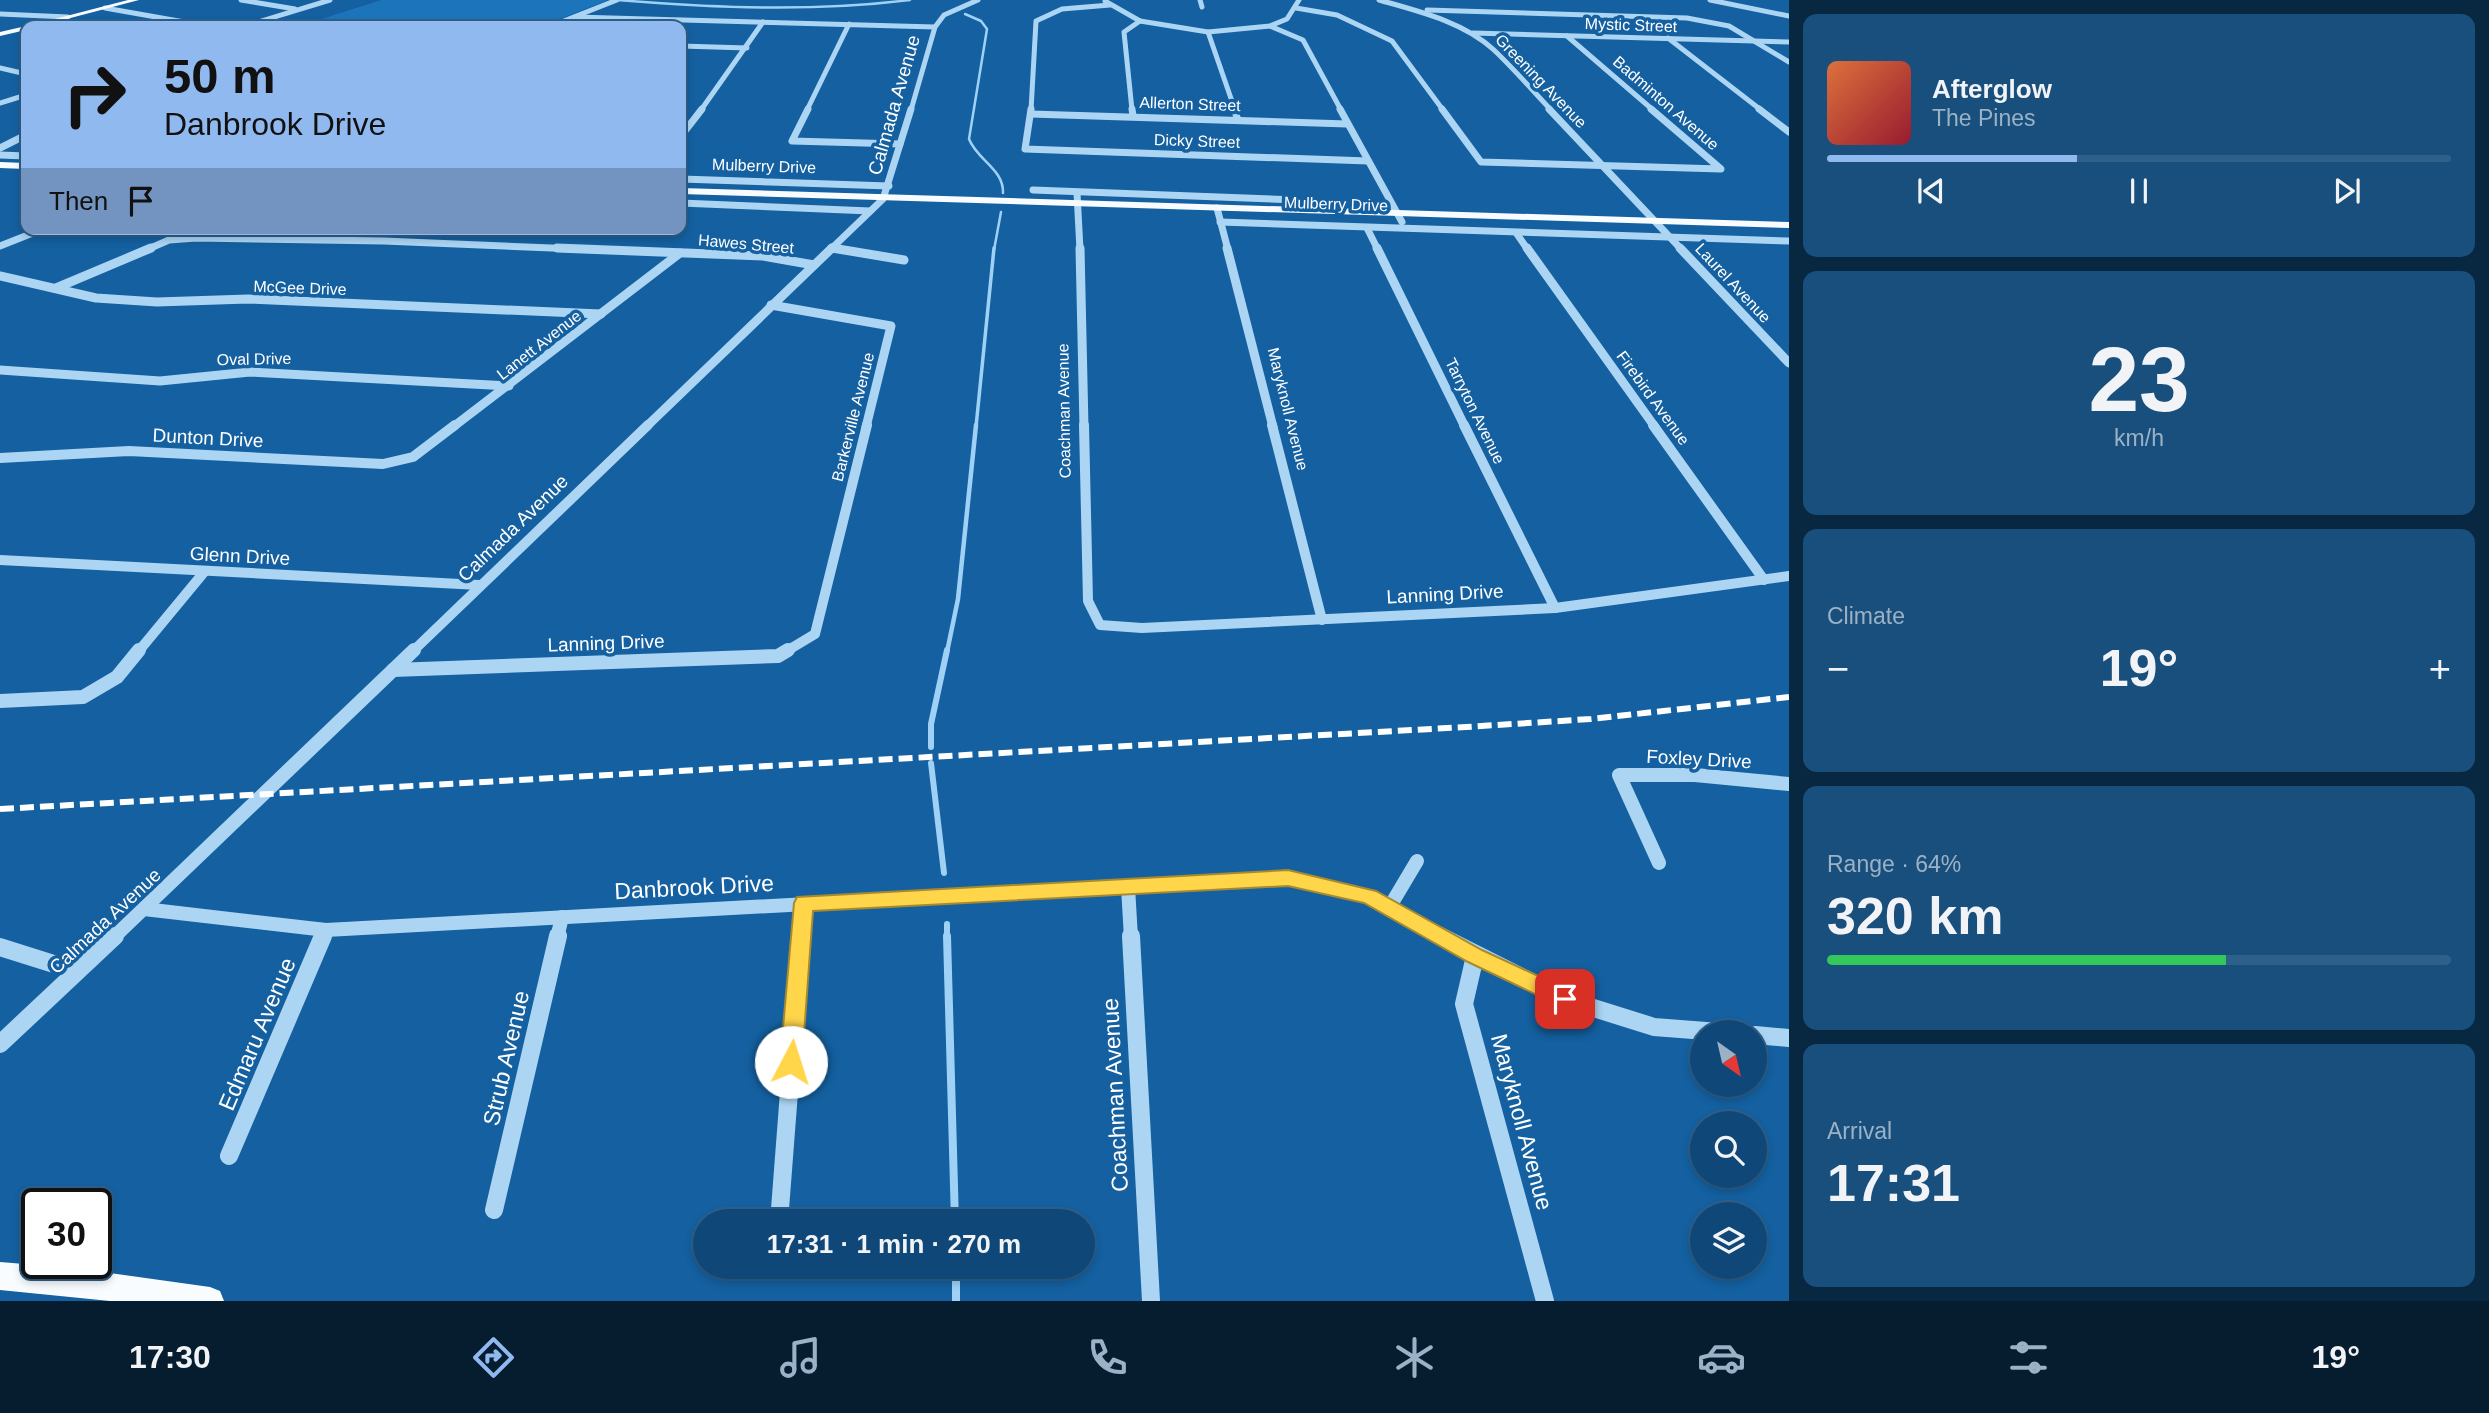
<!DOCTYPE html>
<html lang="en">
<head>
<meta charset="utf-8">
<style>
  :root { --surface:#0f4878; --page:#184f7d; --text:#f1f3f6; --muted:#9bb2c6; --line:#2f608a; --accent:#90b9f0 }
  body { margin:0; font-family:Arial,sans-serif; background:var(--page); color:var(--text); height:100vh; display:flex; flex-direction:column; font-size:26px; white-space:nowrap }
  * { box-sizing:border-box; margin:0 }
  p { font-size:23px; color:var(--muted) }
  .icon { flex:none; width:38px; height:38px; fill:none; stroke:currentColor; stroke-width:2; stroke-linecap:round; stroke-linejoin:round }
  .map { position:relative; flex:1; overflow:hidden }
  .sheet { display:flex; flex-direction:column; gap:14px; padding:14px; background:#082842; width:700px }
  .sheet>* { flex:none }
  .top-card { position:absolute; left:21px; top:21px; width:665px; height:214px; border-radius:14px; box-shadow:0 4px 10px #0003,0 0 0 2px var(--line); background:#90b9f0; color:#111; overflow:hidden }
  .needle { width:46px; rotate:146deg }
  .controls { position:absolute; left:1690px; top:1020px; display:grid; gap:14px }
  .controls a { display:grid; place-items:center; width:77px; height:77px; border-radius:50%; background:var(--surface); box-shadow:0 4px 10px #0003,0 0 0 2px var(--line); font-size:35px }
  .speed { position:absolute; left:21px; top:1188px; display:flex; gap:14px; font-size:35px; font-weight:700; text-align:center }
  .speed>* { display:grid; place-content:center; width:91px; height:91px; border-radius:50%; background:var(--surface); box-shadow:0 4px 10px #0003,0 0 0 2px var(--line); line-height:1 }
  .speed .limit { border:4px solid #111; border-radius:10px; background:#fff; color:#111 }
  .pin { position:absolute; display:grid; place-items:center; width:60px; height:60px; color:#fff; margin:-30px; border-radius:14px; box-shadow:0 4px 10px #0006 }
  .me { position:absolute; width:77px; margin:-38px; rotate:5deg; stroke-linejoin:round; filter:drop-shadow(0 0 5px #0008) }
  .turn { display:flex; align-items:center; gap:24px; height:147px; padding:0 28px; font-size:32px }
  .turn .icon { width:91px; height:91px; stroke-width:2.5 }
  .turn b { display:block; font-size:49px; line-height:60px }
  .then { display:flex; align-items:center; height:66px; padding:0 28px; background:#0003; gap:14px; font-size:26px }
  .big { font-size:52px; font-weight:700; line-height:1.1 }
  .sheet .widget { flex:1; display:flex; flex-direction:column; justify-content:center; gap:10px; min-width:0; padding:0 24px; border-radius:14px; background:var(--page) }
  .sheet .dial { align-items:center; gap:0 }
  .dial b { font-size:91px; line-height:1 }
  .song { display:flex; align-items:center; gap:21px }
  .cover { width:84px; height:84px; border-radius:10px; background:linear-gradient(135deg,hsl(20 70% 55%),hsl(350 70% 35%)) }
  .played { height:7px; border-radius:4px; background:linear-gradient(90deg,var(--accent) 40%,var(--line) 40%) }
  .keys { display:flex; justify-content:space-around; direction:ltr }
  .heat { display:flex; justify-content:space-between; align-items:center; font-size:38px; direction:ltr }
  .charge { height:10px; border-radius:5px; background:linear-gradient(90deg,#34c759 64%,var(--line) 0) }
  .trip { position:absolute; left:693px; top:1209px; width:402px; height:70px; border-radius:35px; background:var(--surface); box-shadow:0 4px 10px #0003,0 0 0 2px var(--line); font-weight:700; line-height:70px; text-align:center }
  .menu { display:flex; height:112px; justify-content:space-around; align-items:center; background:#061d30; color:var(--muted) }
  .menu .icon { width:49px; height:49px }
  .menu .current { color:var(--accent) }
  .menu b { font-size:32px; color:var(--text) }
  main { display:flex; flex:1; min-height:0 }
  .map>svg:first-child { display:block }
</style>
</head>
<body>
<main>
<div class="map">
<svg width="1789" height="1301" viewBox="0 0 1789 1301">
  <rect width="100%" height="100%" fill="#1460a0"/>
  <polygon fill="#1c74ba" points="381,0 608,0 542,26 300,26"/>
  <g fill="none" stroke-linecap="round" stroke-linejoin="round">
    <g stroke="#9fd1f7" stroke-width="2.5">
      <path d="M617,0C715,8 812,12 910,0"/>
      <path d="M965,14L981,21L987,29L969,139C977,160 1004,169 1003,193"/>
      <polyline points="994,250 1001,212"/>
    </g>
    <polyline stroke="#9fd1f7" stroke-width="3.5" points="976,427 994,248"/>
    <polyline stroke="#9fd1f7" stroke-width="4.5" points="947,652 958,599 976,425"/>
    <g stroke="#9fd1f7" stroke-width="6">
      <polyline points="931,747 931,724 947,650"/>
      <polyline points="931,763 944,873"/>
      <polyline points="947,924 947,938"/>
    </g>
    <g stroke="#9fd1f7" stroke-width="8">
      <polyline points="947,936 955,1222"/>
      <polyline points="956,1267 956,1301"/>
    </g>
    <g stroke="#acd5f4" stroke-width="5">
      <polyline points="241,0 295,9"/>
      <polyline points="1200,0 1202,7"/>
      <path d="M1379,0C1418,11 1464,22 1494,50C1514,69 1532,90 1551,110"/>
      <polyline points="1710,0 1789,16"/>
      <polyline points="1105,1 1140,21 1208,32 1270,26 1287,19 1299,0"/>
      <polyline points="105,8 207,26"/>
      <polyline points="1296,8 1337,15 1392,41 1443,110"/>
      <polyline points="1427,10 1687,18 1729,26 1789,62"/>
      <polyline points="0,14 68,17"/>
      <polyline points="575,17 935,27"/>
      <polyline points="245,26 330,0"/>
      <polyline points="551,26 617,0"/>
      <polyline points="1270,26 1303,40 1341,110"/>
      <polyline points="1208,32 1235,110"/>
      <polyline points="1473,33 1789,42"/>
      <polyline points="1567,36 1653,110"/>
      <polyline points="1668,38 1761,110"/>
      <polyline points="681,46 747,48"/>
      <polyline points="0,68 26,74"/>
      <polyline points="0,103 26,95"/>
      <polyline points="701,110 763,22"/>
      <polyline points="807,110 849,24"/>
      <polyline points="911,110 935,27 944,15 978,0"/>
      <polyline points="1031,110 1036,21 1062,9 1110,5"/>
      <polyline points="1132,110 1124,32 1140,21"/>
    </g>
    <g stroke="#acd5f4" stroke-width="7">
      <polyline points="808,109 792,141 900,144"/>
      <polyline points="1031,109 1025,149 1368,161"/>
      <polyline points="1132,109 1133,116"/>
      <polyline points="1234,109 1238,120"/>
      <polyline points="1340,109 1402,222"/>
      <polyline points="1442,109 1481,162 1721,169 1651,109"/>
      <polyline points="1549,109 1682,250"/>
      <polyline points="1759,109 1789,132"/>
      <polyline points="1031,114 1347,124"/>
      <polyline points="681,136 702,109"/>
      <polyline points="0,148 26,135"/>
      <polyline points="0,155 26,156"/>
      <polyline points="681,179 889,186"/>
      <polyline points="1033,190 1296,200"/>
      <polyline points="1077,193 1080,250"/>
      <polyline points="681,203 870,211"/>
      <polyline points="1217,208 1228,250"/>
      <polyline points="1220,222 1789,241"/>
      <polyline points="1367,228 1378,250"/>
      <polyline points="1517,234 1528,250"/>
      <polyline points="0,246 43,229"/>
      <polyline points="832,248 842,250"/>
      <polyline points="146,250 169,240 196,238 384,241 601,250"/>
      <polyline points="830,250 883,199 911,109"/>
    </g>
    <g stroke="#acd5f4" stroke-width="9">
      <polyline points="557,248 763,256 814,265"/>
      <polyline points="832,248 904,260"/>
      <polyline points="1080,248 1084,427"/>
      <polyline points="1227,248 1273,427"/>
      <polyline points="1377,248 1465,427"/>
      <polyline points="1527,248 1655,427"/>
      <polyline points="1680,248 1789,363"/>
      <polyline points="0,276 96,298 157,302 248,299 601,314"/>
      <polyline points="56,288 151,248"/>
      <polyline points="771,305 891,326 866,427"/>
      <polyline points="0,370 160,381 250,372 509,386"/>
      <polyline points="453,427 680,253"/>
      <polyline points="646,427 832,248"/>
    </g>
    <g stroke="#acd5f4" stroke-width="10">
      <polyline points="1084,425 1088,601 1100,625 1142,628 1555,608 1789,576"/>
      <polyline points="1272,425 1322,620"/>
      <polyline points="1464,425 1555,608"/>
      <polyline points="1653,425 1764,580"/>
      <polyline points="0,458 129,451 383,464 413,457 455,425"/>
      <polyline points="0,560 479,585"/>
      <polyline points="138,652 205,571"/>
      <polyline points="412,652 648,425"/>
      <polyline points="785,652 815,634 867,425"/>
    </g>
    <g stroke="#acd5f4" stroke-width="14">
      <polyline points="393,670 778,656 788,650"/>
      <polyline points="0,701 83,697 117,677 139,650"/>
      <polyline points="1659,863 1619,775 1695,775 1789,784"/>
      <polyline points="1128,887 1131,938"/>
      <polyline points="1389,908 1417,861"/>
      <polyline points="144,909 326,930 1288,878 1369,896 1443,938"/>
      <polyline points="113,938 414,650"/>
      <polyline points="323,938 326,930"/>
      <polyline points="557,938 562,917"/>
      <polyline points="801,938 804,903"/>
    </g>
    <g stroke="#acd5f4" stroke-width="18">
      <polyline points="1131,936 1151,1301"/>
      <polyline points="1440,936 1565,999 1654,1027 1719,1032"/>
      <polyline points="0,947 76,971"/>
      <polyline points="1475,956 1464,1004 1545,1301"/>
      <polyline points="1755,1035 1789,1038"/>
      <polyline points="0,1044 115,936"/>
      <polyline points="229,1156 323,936"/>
      <polyline points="494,1210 558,936"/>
      <polyline points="779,1222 801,936"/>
    </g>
    <g fill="#f9fcff" fill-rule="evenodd">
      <polygon points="128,0 139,0 40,26 28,26"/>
      <polygon points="26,26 26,30 0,36 0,32"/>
      <polygon points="0,162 26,163 26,169 0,168"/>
      <polygon points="681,188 1789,222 1789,228 681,194"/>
      <polygon points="0,1262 74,1268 210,1287 220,1291 224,1301 110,1301 0,1290"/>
    </g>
    <polyline stroke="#fff" stroke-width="6" stroke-dasharray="14 6" stroke-linecap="butt" points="0,809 1466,727 1591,719 1789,697"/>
  </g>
  <polygon fill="#ffd54a" stroke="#a68a30" stroke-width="2" points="1288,870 1376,891 1482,950 1573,992 1576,999 1573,1005 1565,1008 1558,1005 1468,962 1364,903 1288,886 813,911 802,1062 799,1069 791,1072 784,1069 780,1062 794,903 797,897"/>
  <g text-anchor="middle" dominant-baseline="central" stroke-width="7" stroke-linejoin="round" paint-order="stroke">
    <g font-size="16" fill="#fff" stroke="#1460a0">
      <text transform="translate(1631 25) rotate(2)">Mystic Street</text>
      <text transform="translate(1541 81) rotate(46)">Greening Avenue</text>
      <text transform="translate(1666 103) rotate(41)">Badminton Avenue</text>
      <text transform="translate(1190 104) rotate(2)">Allerton Street</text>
      <text transform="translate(1197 141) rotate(2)">Dicky Street</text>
      <text transform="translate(764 166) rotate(2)">Mulberry Drive</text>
      <text transform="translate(1336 204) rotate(2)">Mulberry Drive</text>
      <text transform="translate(746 244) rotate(5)">Hawes Street</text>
      <text transform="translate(1733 283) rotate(47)">Laurel Avenue</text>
      <text transform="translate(300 288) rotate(2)">McGee Drive</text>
      <text transform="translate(539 345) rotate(-38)">Lanett Avenue</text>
      <text transform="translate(254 359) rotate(-1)">Oval Drive</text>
      <text transform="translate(1653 398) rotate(54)">Firebird Avenue</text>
      <text transform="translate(1288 409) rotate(76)">Maryknoll Avenue</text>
      <text transform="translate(1064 411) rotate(-91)">Coachman Avenue</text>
      <text transform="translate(1475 411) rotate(64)">Tarryton Avenue</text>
      <text transform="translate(853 417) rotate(-76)">Barkerville Avenue</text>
    </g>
    <g font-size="19" fill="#fff" stroke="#1460a0">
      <text transform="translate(894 105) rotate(-74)">Calmada Avenue</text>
      <text transform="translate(208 438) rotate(3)">Dunton Drive</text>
      <text transform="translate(513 528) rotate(-44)">Calmada Avenue</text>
      <text transform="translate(240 556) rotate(3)">Glenn Drive</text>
      <text transform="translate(1445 594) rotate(-3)">Lanning Drive</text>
      <text transform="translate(606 643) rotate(-2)">Lanning Drive</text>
      <text transform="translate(1699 759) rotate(3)">Foxley Drive</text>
      <text transform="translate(105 921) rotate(-43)">Calmada Avenue</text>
    </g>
    <g font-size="23" fill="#fff" stroke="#1460a0">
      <text transform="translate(694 887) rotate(-3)">Danbrook Drive</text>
      <text transform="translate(257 1034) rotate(-67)">Edmaru Avenue</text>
      <text transform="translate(506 1058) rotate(-77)">Strub Avenue</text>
      <text transform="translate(1115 1095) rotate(-93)">Coachman Avenue</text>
      <text transform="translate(1522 1122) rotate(75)">Maryknoll Avenue</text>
    </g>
  </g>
</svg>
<div class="controls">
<a><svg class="needle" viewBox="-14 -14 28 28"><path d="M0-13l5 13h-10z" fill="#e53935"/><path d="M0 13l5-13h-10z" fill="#9bb2c6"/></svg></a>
<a><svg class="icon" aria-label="search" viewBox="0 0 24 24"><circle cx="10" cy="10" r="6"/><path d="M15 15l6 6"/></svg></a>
<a><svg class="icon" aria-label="layers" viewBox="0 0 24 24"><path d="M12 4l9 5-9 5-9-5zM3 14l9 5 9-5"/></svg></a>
</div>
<div class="speed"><div class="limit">30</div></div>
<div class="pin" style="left:1565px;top:999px;background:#d93025"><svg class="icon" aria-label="arrive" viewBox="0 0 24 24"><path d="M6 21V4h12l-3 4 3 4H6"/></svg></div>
<svg class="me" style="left:791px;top:1062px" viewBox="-20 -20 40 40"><circle r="19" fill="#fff"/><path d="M0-13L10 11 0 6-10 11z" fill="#ffd54a"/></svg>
<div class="trip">17:31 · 1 min · 270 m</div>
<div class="top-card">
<div class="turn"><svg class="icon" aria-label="right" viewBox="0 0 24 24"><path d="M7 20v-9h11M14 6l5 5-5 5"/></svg><div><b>50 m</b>Danbrook Drive</div></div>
<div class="then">Then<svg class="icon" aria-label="arrive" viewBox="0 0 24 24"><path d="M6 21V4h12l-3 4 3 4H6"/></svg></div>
</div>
</div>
<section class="sheet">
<div class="widget">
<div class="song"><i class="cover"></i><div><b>Afterglow</b><p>The Pines</p></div></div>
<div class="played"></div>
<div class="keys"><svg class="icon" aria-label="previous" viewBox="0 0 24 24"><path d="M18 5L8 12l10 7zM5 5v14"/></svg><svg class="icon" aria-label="pause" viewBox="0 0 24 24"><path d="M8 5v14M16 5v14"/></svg><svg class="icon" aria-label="next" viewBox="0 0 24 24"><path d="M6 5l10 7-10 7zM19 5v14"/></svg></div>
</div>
<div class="widget dial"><b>23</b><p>km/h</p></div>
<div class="widget"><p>Climate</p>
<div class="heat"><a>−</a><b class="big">19°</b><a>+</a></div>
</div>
<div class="widget"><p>Range · 64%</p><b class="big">320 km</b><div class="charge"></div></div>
<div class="widget"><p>Arrival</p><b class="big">17:31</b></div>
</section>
</main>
<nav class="menu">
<b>17:30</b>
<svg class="icon current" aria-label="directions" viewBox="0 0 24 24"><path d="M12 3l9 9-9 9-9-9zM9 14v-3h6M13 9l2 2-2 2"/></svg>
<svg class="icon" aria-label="music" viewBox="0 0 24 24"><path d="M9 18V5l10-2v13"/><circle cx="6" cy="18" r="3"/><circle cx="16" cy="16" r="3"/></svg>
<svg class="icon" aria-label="phone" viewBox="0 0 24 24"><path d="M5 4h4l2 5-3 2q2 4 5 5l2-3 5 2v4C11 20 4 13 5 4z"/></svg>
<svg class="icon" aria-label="climate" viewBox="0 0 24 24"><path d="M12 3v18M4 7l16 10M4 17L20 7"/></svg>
<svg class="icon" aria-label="car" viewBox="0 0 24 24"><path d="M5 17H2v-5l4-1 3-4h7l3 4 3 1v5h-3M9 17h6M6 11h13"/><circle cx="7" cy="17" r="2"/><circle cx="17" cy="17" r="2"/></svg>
<svg class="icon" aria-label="filters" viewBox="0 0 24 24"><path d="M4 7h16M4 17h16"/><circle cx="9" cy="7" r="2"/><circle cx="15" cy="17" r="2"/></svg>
<b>19°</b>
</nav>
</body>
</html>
